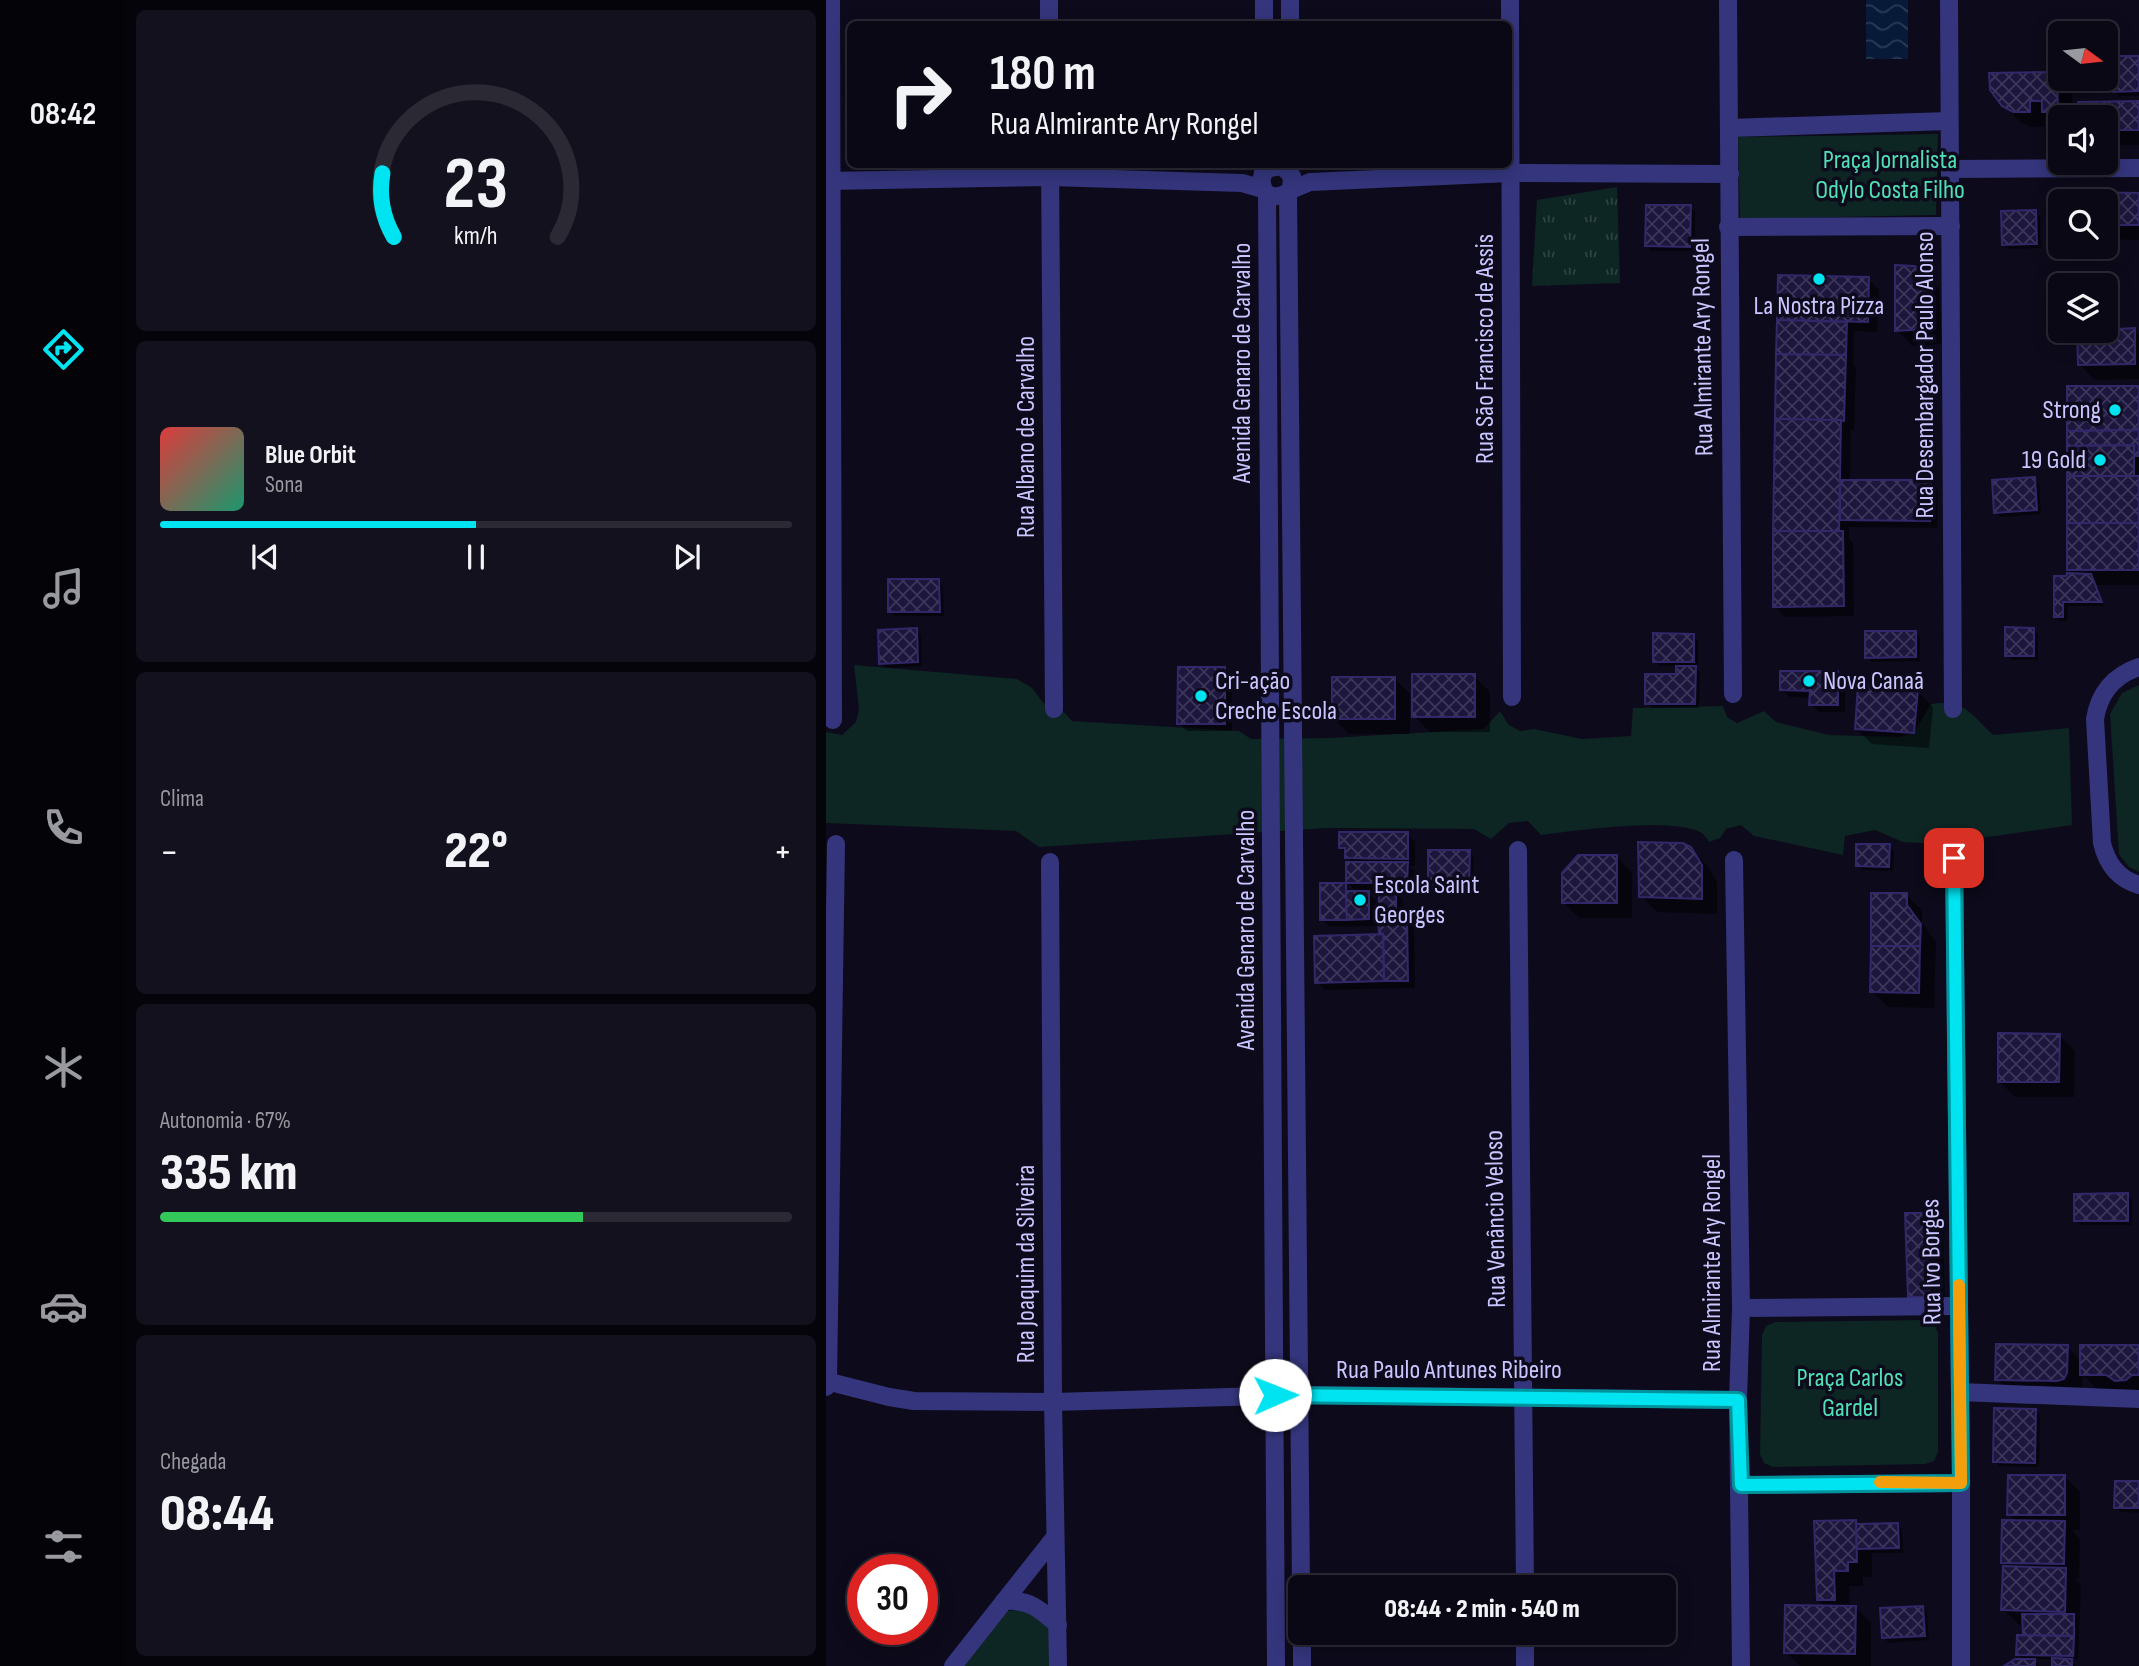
<!DOCTYPE html>
<html lang="pt">
<head>
<meta charset="utf-8">
<style>
  :root { --surface:#0a0814; --page:#13111d; --text:#f1f3f6; --muted:#999aa0; --line:#2a2934; --accent:#00e3f0 }
  body { margin:0; font-family:"Sofia Sans Condensed",sans-serif; background:var(--page); color:var(--text); height:100vh; display:flex; flex-direction:column; font-size:26px; white-space:nowrap }
  * { box-sizing:border-box; margin:0 }
  p { font-size:23px; color:var(--muted) }
  .icon { flex:none; width:38px; height:38px; fill:none; stroke:currentColor; stroke-width:2; stroke-linecap:round; stroke-linejoin:round }
  .map { position:relative; flex:1; overflow:hidden }
  .sheet { display:flex; flex-direction:column; gap:10px; padding:10px; background:#06040b; width:700px }
  .sheet>* { flex:none }
  .banner { position:absolute; left:21px; top:21px; width:665px; height:147px; border-radius:10px; box-shadow:0 4px 18px #0003,0 0 0 2px var(--line); background:#0a0814; color:var(--text); overflow:hidden }
  .needle { width:46px; rotate:105deg }
  .fabs { position:absolute; left:1222px; top:21px; display:grid; gap:14px }
  .fabs a { display:grid; place-items:center; width:70px; height:70px; border-radius:10px; background:var(--surface); box-shadow:0 4px 18px #0003,0 0 0 2px var(--line); font-size:35px }
  .speed { position:absolute; left:21px; top:1554px; display:flex; gap:14px; font-size:35px; font-weight:700; text-align:center }
  .speed>* { display:grid; place-content:center; width:91px; height:91px; border-radius:50%; background:var(--surface); box-shadow:0 4px 18px #0003,0 0 0 2px var(--line); line-height:1 }
  .speed .limit { border:10px solid #d22; background:#fff; color:#111 }
  .pin { position:absolute; display:grid; place-items:center; width:60px; height:60px; color:#fff; margin:-30px; border-radius:14px; box-shadow:0 4px 10px #0006 }
  .me { position:absolute; width:77px; margin:-38px; rotate:89deg; stroke-linejoin:round; filter:drop-shadow(0 0 5px #0008) }
  .turn { display:flex; align-items:center; gap:24px; height:147px; padding:0 28px; font-size:32px }
  .turn .icon { width:91px; height:91px; stroke-width:2.5 }
  .turn b { display:block; font-size:49px; line-height:60px }
  .big { font-size:52px; font-weight:800; line-height:1.1 }
  .sheet .tile { flex:1; display:flex; flex-direction:column; justify-content:center; gap:10px; min-width:0; padding:0 24px; border-radius:10px; background:var(--page) }
  .sheet .dial { align-items:center; gap:0 }
  .dial svg { height:182px; overflow:visible; fill:none; stroke:var(--line); stroke-width:7; stroke-linecap:round; text-anchor:middle }
  .dial text { fill:var(--text); stroke:none }
  .song { display:flex; align-items:center; gap:21px }
  .cover { width:84px; height:84px; border-radius:10px; background:linear-gradient(135deg,hsl(0 70% 55%),hsl(160 70% 35%)) }
  .played { height:7px; border-radius:4px; background:linear-gradient(90deg,var(--accent) 50%,var(--line) 50%) }
  .keys { display:flex; justify-content:space-around; direction:ltr }
  .heat { display:flex; justify-content:space-between; align-items:center; font-size:38px; direction:ltr }
  .charge { height:10px; border-radius:5px; background:linear-gradient(90deg,#34c759 67%,var(--line) 0) }
  .trip { position:absolute; left:462px; top:1575px; width:388px; height:70px; border-radius:10px; background:var(--surface); box-shadow:0 4px 18px #0003,0 0 0 2px var(--line); font-weight:800; line-height:70px; text-align:center }
  main { display:flex; flex:1; min-height:0 }
  .tabs { display:flex; flex-direction:column; width:126px; justify-content:space-around; align-items:center; background:#040308; color:var(--muted) }
  .tabs .icon { width:49px; height:49px }
  .tabs .current { color:var(--accent) }
  .tabs b { font-size:32px; color:var(--text) }
  .map>svg:first-child { display:block }
</style>
</head>
<body>
<main>
<nav class="tabs">
<b>08:42</b>
<svg class="icon current" aria-label="directions" viewBox="0 0 24 24"><path d="M12 3l9 9-9 9-9-9zM9 14v-3h6M13 9l2 2-2 2"/></svg>
<svg class="icon" aria-label="music" viewBox="0 0 24 24"><path d="M9 18V5l10-2v13"/><circle cx="6" cy="18" r="3"/><circle cx="16" cy="16" r="3"/></svg>
<svg class="icon" aria-label="phone" viewBox="0 0 24 24"><path d="M5 4h4l2 5-3 2q2 4 5 5l2-3 5 2v4C11 20 4 13 5 4z"/></svg>
<svg class="icon" aria-label="climate" viewBox="0 0 24 24"><path d="M12 3v18M4 7l16 10M4 17L20 7"/></svg>
<svg class="icon" aria-label="car" viewBox="0 0 24 24"><path d="M5 17H2v-5l4-1 3-4h7l3 4 3 1v5h-3M9 17h6M6 11h13"/><circle cx="7" cy="17" r="2"/><circle cx="17" cy="17" r="2"/></svg>
<svg class="icon" aria-label="filters" viewBox="0 0 24 24"><path d="M4 7h16M4 17h16"/><circle cx="9" cy="7" r="2"/><circle cx="15" cy="17" r="2"/></svg>
</nav>
<section class="sheet">
<div class="tile dial"><svg viewBox="0 0 100 80">
<path d="M14 69A42 42 0 1 1 86 69"/>
<path d="M14 69A42 42 0 0 1 9 41" stroke="#00e3f0"/>
<text x="50" y="56" font-size="32" font-weight="700">23</text>
<text x="50" y="72" font-size="11">km/h</text>
</svg></div>
<div class="tile">
<div class="song"><i class="cover"></i><div><b>Blue Orbit</b><p>Sona</p></div></div>
<div class="played"></div>
<div class="keys"><svg class="icon" aria-label="previous" viewBox="0 0 24 24"><path d="M18 5L8 12l10 7zM5 5v14"/></svg><svg class="icon" aria-label="pause" viewBox="0 0 24 24"><path d="M8 5v14M16 5v14"/></svg><svg class="icon" aria-label="next" viewBox="0 0 24 24"><path d="M6 5l10 7-10 7zM19 5v14"/></svg></div>
</div>
<div class="tile"><p>Clima</p>
<div class="heat"><a>−</a><b class="big">22°</b><a>+</a></div>
</div>
<div class="tile"><p>Autonomia · 67%</p><b class="big">335 km</b><div class="charge"></div></div>
<div class="tile"><p>Chegada</p><b class="big">08:44</b></div>
</section>
<div class="map">
<svg width="1313" height="1666" viewBox="0 0 1313 1666">
  <defs>
    <pattern id="grass-tufts" width="24" height="20" patternUnits="userSpaceOnUse" patternTransform="scale(1.75)"><rect width="24" height="20" fill="#0d2523"/><path d="M3 7l-1-3M5 7V3M7 7l1-3M15 17l-1-3M17 17v-4M19 17l1-3" fill="none" stroke="#2f4344"/></pattern>
    <pattern id="water-waves" width="16" height="10" patternUnits="userSpaceOnUse" patternTransform="scale(1.75)"><rect width="16" height="10" fill="#071b38"/><path d="M0 5q4-4 8 0t8 0" fill="none" stroke="#2a3b56"/></pattern>
    <pattern id="building-cross-hatch" width="8" height="8" patternUnits="userSpaceOnUse" patternTransform="scale(1.75)"><rect width="8" height="8" fill="#1c163d"/><path d="M0 0l8 8M0 8l8-8" fill="none" stroke="#3c365a"/></pattern>
  </defs>
  <rect width="100%" height="100%" fill="#0d0a1b"/>
  <polygon fill="url(#grass-tufts)" points="791,187 794,283 706,286 711,200"/>
  <g fill="#0d2523">
    <polygon points="1112,134 1110,215 914,219 912,137"/>
    <path d="M28,665L191,679L206,688L219,705L235,709L246,721L413,731L425,739L504,738L658,729L674,711L683,725L694,731L708,729L756,739L805,736L807,708L897,706L901,717L911,723L938,711L950,722L1003,735L1074,737L1088,733L1105,704C1138,699 1145,714 1167,735L1243,728L1246,825L1112,844L1077,842L1049,830L1019,836L1017,855L928,836L915,825L900,829L894,838L883,842C880,837 877,833 872,831C843,818 749,830 715,835L702,821L683,823L665,839L648,829L500,828L213,847L190,831L0,823V732L16,735L30,722L33,709Z"/>
    <polygon points="1313,685 1313,872 1303,867 1293,854 1284,714 1296,693"/>
    <polygon points="1099,1320 1108,1324 1112,1333 1112,1452 1108,1461 1099,1464 947,1467 938,1463 934,1454 936,1335 940,1326 949,1322"/>
    <polygon points="204,1608 223,1624 223,1666 136,1666 182,1611"/>
  </g>
  <rect fill="url(#water-waves)" x="1040" y="0" width="42" height="59"/>
  <g fill="#0007">
    <polygon points="1313,57 1313,96 1293,96 1288,91"/>
    <polygon points="1231,74 1246,90 1247,117 1234,117 1234,127 1222,116 1219,117 1219,127 1204,127 1194,122 1178,105"/>
    <polygon points="1253,103 1313,103 1313,145 1279,145 1279,117 1253,117"/>
    <polygon points="1253,194 1313,194 1313,240 1279,239 1279,201 1253,201"/>
    <polygon points="864,207 869,212 869,251 826,251 821,246"/>
    <polygon points="1209,212 1214,216 1215,248 1182,249 1177,244"/>
    <polygon points="1096,272 1113,288 1116,344 1086,346 1071,330"/>
    <polygon points="953,277 1042,279 1053,290 1051,332 1028,331 1027,364 1030,367 1028,430 1025,429 1024,481 1104,482 1112,490 1111,528 1023,527 1023,539 1027,543 1028,616 959,617 949,606"/>
    <polygon points="1308,330 1313,335 1313,379 1269,380 1254,365"/>
    <polygon points="1313,388 1313,585 1271,585 1279,606 1242,606 1241,621 1234,621 1229,616 1248,575 1242,569"/>
    <polygon points="1209,479 1213,484 1215,514 1174,517 1170,512"/>
    <polygon points="113,581 117,586 118,616 69,616 64,611"/>
    <polygon points="1208,629 1212,634 1212,660 1185,660 1181,655"/>
    <polygon points="91,630 95,635 96,666 60,668 55,663"/>
    <polygon points="1089,633 1094,637 1094,661 1046,662 1041,657"/>
    <polygon points="867,636 872,641 872,666 868,666 874,672 873,708 826,708 821,703 851,676 851,666 833,666 829,661"/>
    <polygon points="399,669 406,676 406,731 361,731 353,723"/>
    <polygon points="1011,673 1019,681 1019,712 993,712 985,704 985,698 964,697 956,690"/>
    <polygon points="648,676 664,692 664,732 604,732 588,716"/>
    <polygon points="569,679 584,694 584,734 523,734 507,718"/>
    <polygon points="1091,691 1107,707 1103,748 1046,744 1030,728"/>
    <polygon points="581,834 589,842 589,866 583,866 589,871 588,890 568,890 577,900 577,919 581,919 588,927 589,988 499,990 491,982 554,935 554,920 562,919 555,912 555,890 540,890 550,901 550,926 504,927 496,919 519,885 533,899 535,896 522,883 527,864 515,847"/>
    <polygon points="1063,846 1068,851 1067,871 1036,870 1032,865"/>
    <polygon points="864,849 881,865 891,882 891,914 831,912 815,896"/>
    <polygon points="643,852 648,857 647,894 608,893 603,888"/>
    <polygon points="791,857 806,873 806,918 753,918 737,902"/>
    <polygon points="1080,895 1096,910 1096,923 1110,942 1108,1008 1062,1007 1046,991"/>
    <polygon points="1233,1035 1249,1051 1248,1097 1189,1097 1173,1081"/>
    <polygon points="1301,1195 1306,1200 1306,1225 1255,1225 1250,1220"/>
    <polygon points="1102,1215 1117,1230 1119,1312 1099,1312 1083,1296"/>
    <polygon points="1241,1347 1256,1361 1313,1347 1313,1396 1272,1390 1257,1375 1256,1389 1187,1395 1171,1379"/>
    <polygon points="1209,1410 1214,1415 1213,1467 1173,1466 1169,1461"/>
    <polygon points="1238,1476 1254,1492 1254,1530 1246,1530 1254,1539 1253,1579 1249,1579 1255,1585 1252,1660 1249,1660 1250,1627 1246,1627 1246,1664 1250,1666 1227,1666 1227,1659 1207,1659 1214,1666 1181,1666 1199,1661 1192,1654 1198,1637 1198,1625 1193,1625 1177,1609 1183,1568 1177,1562 1190,1522 1183,1514"/>
    <polygon points="1313,1483 1313,1513 1295,1512 1290,1508"/>
    <polygon points="1030,1522 1033,1525 1071,1525 1076,1529 1077,1553 1046,1553 1046,1577 1037,1577 1037,1586 1023,1586 1024,1607 1029,1607 1045,1623 1045,1666 974,1666 960,1652 1000,1607 992,1599"/>
    <polygon points="1097,1607 1101,1612 1103,1640 1063,1643 1058,1638"/>
  </g>
  <g fill="url(#building-cross-hatch)" stroke="#312869" stroke-width="2">
    <polygon points="1286,56 1313,56 1313,91 1287,92"/>
    <polygon points="1231,72 1232,112 1216,112 1216,101 1204,101 1204,112 1187,112 1176,106 1164,90 1163,73"/>
    <polygon points="1313,101 1313,130 1279,130 1279,117 1252,117 1252,102"/>
    <polygon points="1251,192 1313,193 1313,225 1279,225 1279,201 1251,201"/>
    <polygon points="820,205 865,205 864,247 819,246"/>
    <polygon points="1210,210 1211,244 1176,245 1175,211"/>
    <polygon points="1069,265 1088,266 1098,270 1101,329 1069,331"/>
    <polygon points="952,275 1043,277 1042,322 951,320"/>
    <polygon points="951,320 1021,322 1020,355 950,354"/>
    <polygon points="1309,328 1309,364 1252,365 1251,331"/>
    <polygon points="950,354 1020,355 1018,421 949,419"/>
    <polygon points="1241,386 1313,386 1313,430 1241,431"/>
    <polygon points="949,419 1015,420 1013,531 947,531"/>
    <polygon points="1313,430 1313,456 1308,456 1308,445 1241,446 1241,431"/>
    <polygon points="1308,445 1308,476 1241,476 1241,446"/>
    <rect x="1241" y="476" width="72" height="47"/>
    <polygon points="1209,477 1211,510 1168,513 1166,480"/>
    <polygon points="1014,480 1105,480 1104,521 1014,520"/>
    <rect x="1241" y="523" width="72" height="47"/>
    <polygon points="947,531 1017,531 1018,606 947,607"/>
    <polygon points="1241,573 1265,574 1276,602 1237,602 1237,617 1228,617 1228,576 1240,576"/>
    <polygon points="62,579 113,579 114,612 62,612"/>
    <polygon points="1179,627 1208,628 1208,656 1179,656"/>
    <polygon points="91,628 92,662 53,664 52,630"/>
    <polygon points="1039,631 1090,631 1090,657 1039,658"/>
    <polygon points="827,633 868,634 868,662 827,662"/>
    <polygon points="850,666 870,666 869,704 819,704 819,674 850,674"/>
    <polygon points="352,667 399,667 399,724 351,724"/>
    <polygon points="954,671 1012,671 1012,705 983,705 984,691 954,690"/>
    <rect x="586" y="674" width="63" height="43"/>
    <rect x="506" y="677" width="63" height="42"/>
    <polygon points="1032,685 1092,689 1088,733 1029,729"/>
    <polygon points="513,832 582,832 582,859 519,858 519,848 513,848"/>
    <polygon points="812,842 857,843 865,847 876,865 876,899 813,897"/>
    <polygon points="1030,844 1064,844 1063,867 1030,866"/>
    <polygon points="602,850 644,850 643,889 602,889"/>
    <polygon points="752,855 791,855 791,903 736,903 736,873"/>
    <polygon points="520,862 582,862 581,883 520,883"/>
    <polygon points="494,883 520,883 521,920 494,920"/>
    <rect x="553" y="890" width="17" height="23"/>
    <polygon points="520,891 543,891 543,919 521,920"/>
    <polygon points="1045,893 1081,893 1081,905 1095,924 1094,946 1045,946"/>
    <polygon points="581,917 582,981 558,981 557,934 553,934 552,918"/>
    <polygon points="557,934 558,981 489,983 488,936"/>
    <polygon points="1045,946 1094,946 1093,993 1044,992"/>
    <polygon points="1172,1033 1234,1034 1233,1082 1172,1082"/>
    <polygon points="1302,1193 1302,1221 1248,1221 1248,1194"/>
    <polygon points="1079,1213 1102,1213 1104,1297 1082,1297"/>
    <polygon points="1170,1344 1242,1345 1241,1373 1238,1379 1231,1381 1169,1380"/>
    <polygon points="1254,1345 1313,1345 1313,1375 1306,1375 1300,1380 1289,1381 1280,1375 1254,1375"/>
    <polygon points="1168,1408 1210,1409 1209,1463 1167,1462"/>
    <polygon points="1182,1475 1239,1475 1239,1515 1181,1515"/>
    <polygon points="1289,1481 1313,1481 1313,1508 1288,1508"/>
    <polygon points="1030,1520 1031,1562 1022,1562 1022,1571 1008,1571 1009,1600 991,1600 988,1521"/>
    <polygon points="1176,1520 1239,1521 1238,1564 1175,1563"/>
    <polygon points="1072,1523 1073,1548 1031,1549 1030,1524"/>
    <polygon points="1177,1566 1240,1568 1239,1612 1175,1610"/>
    <polygon points="959,1605 1030,1606 1029,1654 958,1653"/>
    <polygon points="1097,1606 1099,1636 1056,1638 1054,1608"/>
    <polygon points="1196,1614 1248,1614 1248,1636 1197,1635"/>
    <polygon points="1191,1635 1248,1636 1247,1656 1190,1655"/>
    <polygon points="1226,1658 1246,1659 1246,1666 1226,1666"/>
    <polygon points="1189,1659 1209,1659 1209,1666 1178,1666"/>
  </g>
  <g fill="none" stroke-linecap="round" stroke-linejoin="round">
    <g stroke="#34357c" stroke-width="18">
      <polyline points="5,0 7,720"/>
      <polyline points="223,0 223,24"/>
      <polyline points="684,0 686,697"/>
      <polyline points="902,0 907,694"/>
      <polyline points="1123,0 1127,709"/>
      <polyline points="438,24 438,0"/>
      <polyline points="464,24 464,0"/>
      <polyline points="903,128 1123,121"/>
      <polyline points="224,164 228,709"/>
      <polyline points="1124,169 1313,168"/>
      <path d="M438,173L443,168L456,166L466,176L465,190C455,198 438,201 436,183C435,177 438,171 438,164"/>
      <polyline points="0,181 224,177 416,183 437,189"/>
      <polyline points="465,190 484,182 684,173 904,174"/>
      <polyline points="462,192 475,1587"/>
      <polyline points="441,194 450,1666"/>
      <polyline points="902,227 1125,226"/>
      <path d="M1313,667C1288,675 1273,694 1269,719L1276,843C1281,864 1292,879 1313,885"/>
      <polyline points="692,850 699,1587"/>
      <polyline points="1128,858 1135,1483 1135,1666"/>
      <polyline points="908,860 915,1308 912,1400 915,1666"/>
      <polyline points="224,862 227,1402 232,1666"/>
      <polyline points="915,1308 1133,1306"/>
      <polyline points="0,1381 63,1397 88,1401 227,1402 474,1395 912,1400"/>
      <polyline points="0,1387 2,1382 10,844"/>
      <polyline points="1134,1392 1313,1399"/>
      <polyline points="914,1485 1135,1483"/>
      <path d="M178,1601C203,1599 214,1609 232,1625"/>
      <polyline points="476,1633 476,1666"/>
      <polyline points="699,1633 699,1666"/>
      <polyline points="127,1666 229,1537"/>
    </g>
  </g>
  <g fill="none" stroke-linecap="round" stroke-linejoin="round">
    <g stroke="#00949c" stroke-width="18">
      <polyline id="route" points="449,1395 912,1400 915,1485 1135,1483 1128,858"/>
    </g>
    <use href="#route" stroke="#00e3f0" stroke-width="12"/>
    <polyline stroke="#f59e0b" stroke-width="12" points="1054,1482 1135,1483 1133,1285"/>
  </g>
  <g fill="#00e3f0" stroke="#0d0a1b" stroke-width="2.5">
    <circle cx="993" cy="279" r="7"/>
    <circle cx="1289" cy="410" r="7"/>
    <circle cx="1274" cy="460" r="7"/>
    <circle cx="983" cy="681" r="7"/>
    <circle cx="375" cy="696" r="7"/>
    <circle cx="534" cy="900" r="7"/>
  </g>
  <g text-anchor="middle" dominant-baseline="central" stroke-width="7" stroke-linejoin="round" paint-order="stroke">
    <g font-size="26" fill="#50e0b5" stroke="#0d0a1b">
      <text x="1064" y="160">Praça Jornalista<tspan x="1064" dy="30">Odylo Costa Filho</tspan></text>
      <text x="1024" y="1378">Praça Carlos<tspan x="1024" dy="30">Gardel</tspan></text>
    </g>
    <g font-size="26" fill="#c9c5ff" stroke="#0d0a1b" text-anchor="start">
      <text x="993" y="306" text-anchor="middle">La Nostra Pizza</text>
      <text x="1275" y="410" text-anchor="end">Strong</text>
      <text x="1260" y="460" text-anchor="end">19 Gold</text>
      <text x="389" y="681">Cri-ação<tspan x="389" dy="30">Creche Escola</tspan></text>
      <text x="997" y="681">Nova Canaã</text>
      <text x="548" y="885">Escola Saint<tspan x="548" dy="30">Georges</tspan></text>
    </g>
    <g font-size="26" fill="#c9c5ff" stroke="#0d0a1b">
      <text transform="translate(877 347) rotate(-91)">Rua Almirante Ary Rongel</text>
      <text transform="translate(659 349) rotate(-90)">Rua São Francisco de Assis</text>
      <text transform="translate(416 363) rotate(-90)">Avenida Genaro de Carvalho</text>
      <text transform="translate(1099 375) rotate(-90)">Rua Desembargador Paulo Alonso</text>
      <text transform="translate(200 437) rotate(-90)">Rua Albano de Carvalho</text>
      <text transform="translate(420 930) rotate(-90)">Avenida Genaro de Carvalho</text>
      <text transform="translate(670 1219) rotate(-91)">Rua Venâncio Veloso</text>
      <text transform="translate(1106 1262) rotate(-91)">Rua Ivo Borges</text>
      <text transform="translate(886 1263) rotate(-90)">Rua Almirante Ary Rongel</text>
      <text transform="translate(200 1264) rotate(-90)">Rua Joaquim da Silveira</text>
      <text x="623" y="1370">Rua Paulo Antunes Ribeiro</text>
    </g>
  </g>
</svg>
<div class="fabs">
<a><svg class="needle" viewBox="-14 -14 28 28"><path d="M0-13l5 13h-10z" fill="#e53935"/><path d="M0 13l5-13h-10z" fill="#999aa0"/></svg></a>
<a><svg class="icon" aria-label="sound" viewBox="0 0 24 24"><path d="M4 9h4l5-4v14l-5-4H4zM17 9q2 3 0 6"/></svg></a>
<a><svg class="icon" aria-label="search" viewBox="0 0 24 24"><circle cx="10" cy="10" r="6"/><path d="M15 15l6 6"/></svg></a>
<a><svg class="icon" aria-label="layers" viewBox="0 0 24 24"><path d="M12 4l9 5-9 5-9-5zM3 14l9 5 9-5"/></svg></a>
</div>
<div class="speed"><div class="limit">30</div></div>
<div class="pin" style="left:1128px;top:858px;background:#d93025"><svg class="icon" aria-label="arrive" viewBox="0 0 24 24"><path d="M6 21V4h12l-3 4 3 4H6"/></svg></div>
<svg class="me" style="left:449px;top:1395px" viewBox="-20 -20 40 40"><circle r="19" fill="#fff"/><path d="M0-13L10 11 0 6-10 11z" fill="#00e3f0"/></svg>
<div class="trip">08:44 · 2 min · 540 m</div>
<div class="banner">
<div class="turn"><svg class="icon" aria-label="right" viewBox="0 0 24 24"><path d="M7 20v-9h11M14 6l5 5-5 5"/></svg><div><b>180 m</b>Rua Almirante Ary Rongel</div></div>
</div>
</div>
</main>
</body>
</html>
